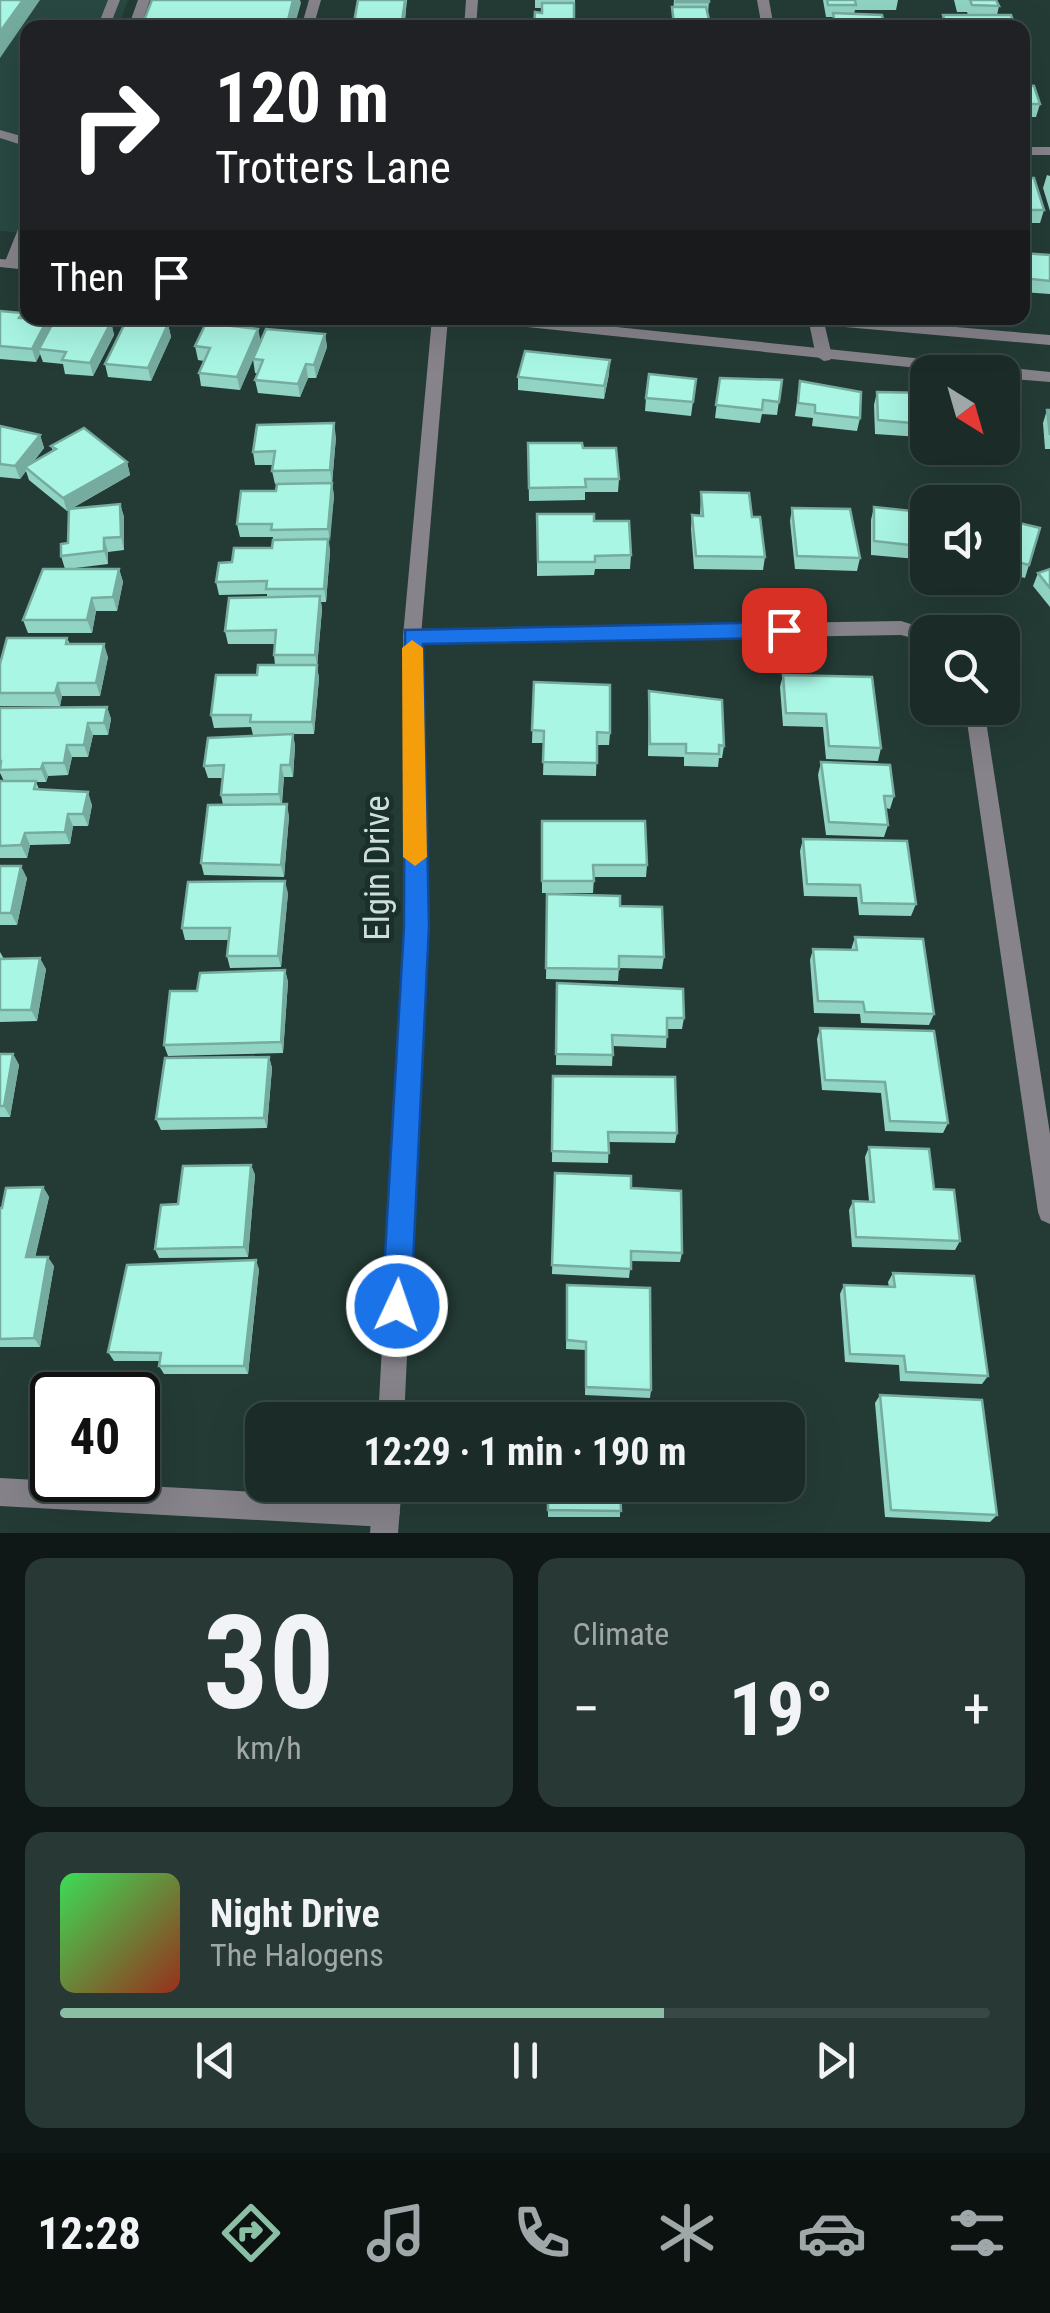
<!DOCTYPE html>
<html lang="en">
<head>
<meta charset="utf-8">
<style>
  :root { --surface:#1b2c28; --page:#283834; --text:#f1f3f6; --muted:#a0a7a8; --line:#394845; --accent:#8abfa5 }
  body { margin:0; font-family:"Roboto Condensed",sans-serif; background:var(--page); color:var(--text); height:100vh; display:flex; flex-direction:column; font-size:38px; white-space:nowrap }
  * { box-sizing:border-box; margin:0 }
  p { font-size:32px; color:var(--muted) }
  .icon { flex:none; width:55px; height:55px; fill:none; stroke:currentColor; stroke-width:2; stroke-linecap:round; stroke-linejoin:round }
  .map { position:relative; height:1533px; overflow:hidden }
  .sheet { display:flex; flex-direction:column; gap:25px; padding:25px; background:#0f1816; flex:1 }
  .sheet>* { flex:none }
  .top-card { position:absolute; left:20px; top:20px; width:1010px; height:305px; border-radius:20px; box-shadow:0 10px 40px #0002,0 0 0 2px var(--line); background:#202124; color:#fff; overflow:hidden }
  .needle { width:65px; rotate:143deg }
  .buttons { position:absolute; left:910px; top:355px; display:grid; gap:20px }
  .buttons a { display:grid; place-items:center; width:110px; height:110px; border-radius:20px; background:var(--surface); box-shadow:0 10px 40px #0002,0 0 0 2px var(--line); font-size:50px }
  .speed { position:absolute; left:30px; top:1372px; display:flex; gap:20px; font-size:50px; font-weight:700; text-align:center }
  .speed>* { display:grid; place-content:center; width:130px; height:130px; border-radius:50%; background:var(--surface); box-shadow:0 10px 40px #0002,0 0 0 2px var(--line); line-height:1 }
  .speed .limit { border:5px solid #111; border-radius:15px; background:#fff; color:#111 }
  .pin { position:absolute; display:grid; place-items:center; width:85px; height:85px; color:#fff; margin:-42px; border-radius:20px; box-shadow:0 5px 15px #0006 }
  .me { position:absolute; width:110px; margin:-55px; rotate:3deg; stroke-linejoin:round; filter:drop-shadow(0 0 8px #0008) }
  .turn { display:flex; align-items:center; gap:35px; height:210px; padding:0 30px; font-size:45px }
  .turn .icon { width:130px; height:130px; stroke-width:2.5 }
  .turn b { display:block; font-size:70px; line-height:85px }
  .then { display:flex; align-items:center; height:95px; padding:0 30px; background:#0003; gap:20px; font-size:38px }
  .big { font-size:75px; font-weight:700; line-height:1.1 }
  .sheet .card { flex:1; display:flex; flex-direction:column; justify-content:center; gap:15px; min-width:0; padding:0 35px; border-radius:20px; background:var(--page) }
  .sheet .dial { align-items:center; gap:0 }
  .dial b { font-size:130px; line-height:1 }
  .song { display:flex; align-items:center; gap:30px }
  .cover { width:120px; height:120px; border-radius:15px; background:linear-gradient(135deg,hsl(130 70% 55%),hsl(10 70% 35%)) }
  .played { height:10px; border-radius:5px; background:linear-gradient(90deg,var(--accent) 65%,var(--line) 65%) }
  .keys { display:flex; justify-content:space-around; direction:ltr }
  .heat { display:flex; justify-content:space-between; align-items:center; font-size:55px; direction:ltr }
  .sheet .tiles { flex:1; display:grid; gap:25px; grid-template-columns:1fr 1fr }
  .card:last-child { grid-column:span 2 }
  .trip { position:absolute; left:245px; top:1402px; width:560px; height:100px; border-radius:20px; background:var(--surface); box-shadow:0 10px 40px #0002,0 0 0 2px var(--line); font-weight:700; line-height:100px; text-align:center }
  .menu { display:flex; height:160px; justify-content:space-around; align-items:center; background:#0b1210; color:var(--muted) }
  .menu .icon { width:70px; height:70px }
  .menu .on { color:var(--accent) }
  .menu b { font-size:45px; color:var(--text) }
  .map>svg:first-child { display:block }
</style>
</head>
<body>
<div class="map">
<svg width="1050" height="1533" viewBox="0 0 1050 1533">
  <rect width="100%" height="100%" fill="#243b35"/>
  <polygon fill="#284841" points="0,0 128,0 118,27 28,28 27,233 0,231"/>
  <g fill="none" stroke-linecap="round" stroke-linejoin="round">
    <g fill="#87838b" fill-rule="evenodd">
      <polygon points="108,0 120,0 109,28 97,28"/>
      <polygon points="138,0 150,0 140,28 128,28"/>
      <polygon points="309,0 321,0 313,28 301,28"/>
      <polygon points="0,130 28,138 28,147 0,138"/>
      <path d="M28,218C28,235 28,260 11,268L6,267L4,264L21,222Z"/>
    </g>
    <g fill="#87838b" fill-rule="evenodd">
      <polygon points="757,0 769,0 774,28 762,28"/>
      <rect x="1022" y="147" width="28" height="8"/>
      <polygon points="808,318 823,318 832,356 830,360 824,361 816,356"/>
      <polygon points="901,621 936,632 928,632 928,642 901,635 412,643 403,636 412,629"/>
      <polygon points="965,708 984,708 1050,1134 1050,1224 1041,1220 1038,1212"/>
      <polygon points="0,1478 386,1499 396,1503 400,1513 396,1523 386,1527 0,1506"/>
    </g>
    <g fill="#87838b" fill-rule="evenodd">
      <polygon points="466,0 478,0 476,28 464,28"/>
      <polygon points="0,259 28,261 28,270 0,267"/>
      <polygon points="432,318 448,318 421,636 427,926 404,1420 378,1420 405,926 403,636"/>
      <polygon points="481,318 529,318 1050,372 1050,382 1002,378 1002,372 956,372 489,323"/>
      <polygon points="791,318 848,318 1050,335 1050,345 799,323"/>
      <polygon points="374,1485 402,1485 398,1533 370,1533"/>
    </g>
  </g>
  <g fill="#91d4c4">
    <polygon points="358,0 407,0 404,28 355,28 354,22"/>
    <polygon points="535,0 575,0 575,9 542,13 542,8 535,8"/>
    <polygon points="674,0 709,0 708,14 711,28 672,28"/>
    <polygon points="823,0 898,0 896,10 855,10 854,14 885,28 832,28 833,17 826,17"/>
    <polygon points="954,0 996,0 999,6 997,15 1016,28 941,28 943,15 968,15 967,12 957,12"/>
    <polygon points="1022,72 1026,78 1024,85 1040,104 1036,117 1022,117"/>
    <polygon points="1047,175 1050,176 1050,211 1043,188"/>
    <polygon points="1022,178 1044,210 1040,223 1022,223"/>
    <polygon points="1022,253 1050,255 1050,294 1022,292"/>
    <polygon points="0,311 24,318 50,329 111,322 114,335 93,376 65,374 63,364 43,362 40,354 36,362 0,359"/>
    <polygon points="168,324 171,337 151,381 108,377 105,364"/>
    <polygon points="258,329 260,341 325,334 327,347 316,378 308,378 300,397 258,393 255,380 258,373 255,373 253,359 240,390 201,386 199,373 204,361 198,360 195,346"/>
    <polygon points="609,374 604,399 518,390 518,377"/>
    <polygon points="720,378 782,380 777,415 762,414 760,423 715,418"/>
    <polygon points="696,379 691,416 645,411 646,398"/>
    <polygon points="800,381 860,418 857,431 812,426 813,418 795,416"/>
    <polygon points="877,392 928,393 928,430 922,429 920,437 875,434 874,405"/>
    <polygon points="1002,406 1016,432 1012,446 1002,445"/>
    <polygon points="1047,410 1050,410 1050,449 1045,449 1043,423"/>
    <polygon points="0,426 40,435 44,448 33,462 53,451 51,446 127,462 130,475 71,509 120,504 124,517 124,550 108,552 108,564 67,569 119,569 123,582 117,611 96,611 92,633 28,633 23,620 65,569 61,556 68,543 69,510 67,511 29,480 26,471 20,479 0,477"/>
    <polygon points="336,437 332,483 334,496 329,542 330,552 326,602 321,602 322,609 317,667 319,678 314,734 293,734 295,746 293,777 284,777 282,804 289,816 284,877 204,875 201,863 223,805 221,795 223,778 208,778 204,766 272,735 253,735 251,727 214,728 211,715 257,675 275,665 274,655 275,644 228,644 225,631 267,597 267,594 219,595 216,582 232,562 272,548 273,537 240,537 237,524 276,491 277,484 275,484 272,471 273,465 255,465 253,452"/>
    <polygon points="528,443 583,448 619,479 618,492 585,492 585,500 529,501"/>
    <polygon points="701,492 752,517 765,557 763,570 694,569 691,529 692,515 700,516"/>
    <polygon points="874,507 928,517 928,560 871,555 871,520"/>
    <polygon points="792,508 860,558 857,571 795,569 790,521"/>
    <polygon points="1002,510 1029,565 1025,578 1002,572"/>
    <polygon points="537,514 594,521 631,555 630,569 595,569 594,575 537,576"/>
    <polygon points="1050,569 1050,607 1033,586 1038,573"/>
    <polygon points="67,638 70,644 108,657 100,696 62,696 60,706 0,706 0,664"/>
    <polygon points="783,675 881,748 878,761 826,759 823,727 783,726 780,687"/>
    <polygon points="534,682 610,733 609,745 597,745 596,776 543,775 544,743 532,743"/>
    <polygon points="649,691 724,746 722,758 719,758 718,767 684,766 684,757 648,756"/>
    <polygon points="107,707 111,719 108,735 93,735 88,757 72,757 68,775 48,776 46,782 36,782 39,789 92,805 88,826 73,826 70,844 30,845 27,858 0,858 0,781 4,781 0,773 0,708"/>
    <polygon points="821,762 894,796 890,809 886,808 888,825 884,837 826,835 818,775"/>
    <polygon points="542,821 647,865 646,877 594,877 593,893 542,893"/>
    <polygon points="803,839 916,904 911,916 859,915 857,897 804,896 800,851"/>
    <polygon points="0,866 27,878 17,925 0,925"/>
    <polygon points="288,893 281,967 230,968 227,956 229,940 185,940 182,928"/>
    <polygon points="547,894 620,906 664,957 662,969 619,968 618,981 546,979"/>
    <polygon points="855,937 934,1014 929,1025 861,1023 860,1014 814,1013 810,960 813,949 851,950"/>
    <polygon points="0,952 4,959 46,969 37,1021 0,1022"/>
    <polygon points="285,970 288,982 283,1053 168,1056 164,1045 197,991"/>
    <polygon points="557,983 684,1018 682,1029 667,1029 666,1048 613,1046 612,1066 556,1065"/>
    <polygon points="820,1028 948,1123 943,1133 885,1131 881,1093 822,1090 817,1039"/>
    <polygon points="0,1054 13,1054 19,1065 10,1117 0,1117"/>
    <polygon points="269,1057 272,1068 267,1128 161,1130 156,1119"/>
    <polygon points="553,1076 677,1133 675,1143 609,1142 608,1163 552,1162"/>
    <polygon points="869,1147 934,1189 960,1241 955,1250 852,1247 849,1210 853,1201 869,1201 865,1157"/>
    <polygon points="251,1165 255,1175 248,1257 159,1258 155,1249 178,1204"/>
    <polygon points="555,1173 631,1188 682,1253 680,1262 631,1261 629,1278 552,1274"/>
    <polygon points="43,1187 49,1197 35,1257 54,1266 40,1347 0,1347 0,1208"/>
    <polygon points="259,1269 248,1374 164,1374 159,1366 160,1361 114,1361 108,1352"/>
    <polygon points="893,1273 988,1376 982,1384 900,1381 899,1365 845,1362 840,1294 844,1285 889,1287 888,1282"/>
    <polygon points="567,1285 651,1390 650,1398 585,1395 586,1350 566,1349"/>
    <polygon points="880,1395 997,1515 990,1522 885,1517 875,1403"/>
    <polygon points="548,1485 684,1485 682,1490 620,1489 620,1517 548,1517"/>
  </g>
  <g fill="#76aca0">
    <polygon points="23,0 40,0 0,58 0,32"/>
    <polygon points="293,0 300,0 301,3 294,28 286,28"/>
    <polygon points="405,0 406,12 404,28 402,28"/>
    <polygon points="47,320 51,333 39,349 40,354 36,362 32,349"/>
    <polygon points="111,322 114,335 93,376 90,363"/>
    <polygon points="168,324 171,337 151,381 148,368"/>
    <polygon points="258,329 261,342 240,390 237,377"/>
    <polygon points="325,334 327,347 316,378 314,365"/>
    <polygon points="610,360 609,374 604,399 604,386"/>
    <polygon points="306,364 308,378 300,397 298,384"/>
    <polygon points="334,423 336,437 332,484 330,470"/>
    <polygon points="40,435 44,448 28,469 25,467 26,471 20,479 15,466"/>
    <polygon points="127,462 130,475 67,511 63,498"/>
    <polygon points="332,483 334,496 330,542 328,529"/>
    <polygon points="120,504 124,517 124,550 121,537"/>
    <polygon points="104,538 108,552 108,564 104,551"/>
    <polygon points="328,539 330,552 326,602 324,589"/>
    <polygon points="119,569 123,582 117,611 113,597"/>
    <polygon points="320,596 322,609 317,667 319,678 314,734 312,722 317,665 315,655"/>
    <polygon points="92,598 96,611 92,633 87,620"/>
    <polygon points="104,644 108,657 100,696 96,683"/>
    <polygon points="58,683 62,696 60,706 55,693"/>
    <polygon points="107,707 111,719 108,735 104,723"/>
    <polygon points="88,723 93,735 88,757 84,745"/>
    <polygon points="293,734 295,746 293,777 290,765"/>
    <polygon points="67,745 72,757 68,775 64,763"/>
    <polygon points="43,763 48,776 46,782 41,769"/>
    <polygon points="281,765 284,777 281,806 279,794"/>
    <polygon points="88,792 92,805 88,826 83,814"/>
    <polygon points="287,804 289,816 284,877 281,865"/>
    <polygon points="68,814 73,826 70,844 65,832"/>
    <polygon points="25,833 30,845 27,858 21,845"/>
    <polygon points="21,866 27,878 17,925 11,913"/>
    <polygon points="285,881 288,893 281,967 278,956"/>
    <polygon points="40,958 46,969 37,1021 31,1010"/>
    <polygon points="285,970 288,982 283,1053 281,1042"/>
    <polygon points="13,1054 19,1065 10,1117 4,1106"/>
    <polygon points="269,1057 272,1068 267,1128 264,1118"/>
    <polygon points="251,1165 255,1175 248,1257 244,1247"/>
    <polygon points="43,1187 49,1197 33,1267 26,1257"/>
    <polygon points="48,1257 54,1266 40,1347 34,1338"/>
    <polygon points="256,1260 259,1269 248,1374 244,1366"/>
  </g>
  <g fill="#a9f6e4" stroke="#76aca0" stroke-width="2.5">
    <polygon points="0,0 23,0 0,32"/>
    <polygon points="152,0 293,0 286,28 141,28"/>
    <polygon points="358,0 405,0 402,22 354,22"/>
    <rect x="676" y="0" width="33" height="2"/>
    <polygon points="827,0 855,0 856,5 828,5"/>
    <polygon points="970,0 996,0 999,6 972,5"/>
    <polygon points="542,3 574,3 574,28 534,28 535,12 542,13"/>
    <polygon points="672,7 706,7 711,28 688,28 687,25 674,25"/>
    <polygon points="833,13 882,15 885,28 836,28"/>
    <polygon points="943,15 1011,15 1016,28 955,28 953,21 945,22"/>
    <polygon points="1022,85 1034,86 1040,104 1022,104"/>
    <polygon points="1022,178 1034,178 1044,210 1022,210"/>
    <polygon points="1022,253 1050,255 1050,281 1022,278"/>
    <polygon points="0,311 22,313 19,318 47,320 32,349 0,346"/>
    <polygon points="54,321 111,322 90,363 62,360 66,352 39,349"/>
    <polygon points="126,321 168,324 148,368 105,364"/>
    <polygon points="206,323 258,329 237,377 199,373 210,348 195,346"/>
    <polygon points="266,329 325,334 314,365 306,364 298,384 255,380 263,360 253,359"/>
    <polygon points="525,351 610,360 604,386 518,377"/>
    <polygon points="649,374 696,379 693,402 646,398"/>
    <polygon points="720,378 782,380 779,402 763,400 762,410 716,405"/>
    <polygon points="800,381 861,392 860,418 815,413 815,405 798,403"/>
    <polygon points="877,392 928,393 928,416 923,416 924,424 878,420"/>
    <polygon points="1002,406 1014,407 1016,432 1002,431"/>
    <polygon points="1047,410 1050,410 1050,435"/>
    <polygon points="334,423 330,470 272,471 275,451 253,452 257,425"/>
    <polygon points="0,426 40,435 15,466 0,464"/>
    <polygon points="84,428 127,462 63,498 25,467 56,449 51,446"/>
    <polygon points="528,443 582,443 583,448 616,448 619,479 585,479 586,487 529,488"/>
    <polygon points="332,483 328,529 271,530 272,524 237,524 241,491 276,491 277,484"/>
    <polygon points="701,492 749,493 752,517 760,517 765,557 696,556 692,515 703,516"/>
    <polygon points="120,504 121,537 104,538 104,551 61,556 61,544 68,543 69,509"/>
    <polygon points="874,507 921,512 921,516 928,517 928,547 874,541"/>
    <polygon points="792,508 850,509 860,558 797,556"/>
    <polygon points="1002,510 1010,512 1007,520 1040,528 1029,565 1002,558"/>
    <polygon points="537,514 594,514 594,521 629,521 631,555 595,556 595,562 538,562"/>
    <polygon points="328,539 324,589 266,589 267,581 216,582 219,563 232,562 234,548 272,548 273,540"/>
    <polygon points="43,569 119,569 113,597 92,598 87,620 23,620"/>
    <polygon points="1050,569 1050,588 1038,573"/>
    <polygon points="320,596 315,655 274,655 276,630 225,631 229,598"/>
    <polygon points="7,638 67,638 66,644 104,644 96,683 58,683 55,693 0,693 0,664"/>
    <polygon points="258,665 317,665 312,722 250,722 251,715 211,715 216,675 257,675"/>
    <polygon points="783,675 872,677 881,748 829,746 826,714 786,713"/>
    <polygon points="534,682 610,685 610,733 597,732 597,763 543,762 544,731 532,730"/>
    <polygon points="649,691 722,700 724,746 719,745 719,754 686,753 686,744 650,744"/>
    <polygon points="107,707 104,723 88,723 84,745 67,745 64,763 43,763 41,769 0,770 1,761 0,761 0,708"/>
    <polygon points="293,734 290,765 281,765 279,794 221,795 224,765 204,766 208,738"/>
    <polygon points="821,762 890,765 894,796 884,796 888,825 829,822"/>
    <polygon points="0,781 36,781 34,789 88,792 83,814 68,814 65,832 25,833 21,845 0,846"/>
    <polygon points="287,804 281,865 201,863 208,805"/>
    <polygon points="542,821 645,821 647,865 593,865 594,881 542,881"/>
    <polygon points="803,839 907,841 916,904 862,903 860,885 807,884"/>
    <polygon points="0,866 21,866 11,913 0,913"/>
    <polygon points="285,881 278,956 227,956 230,928 182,928 188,882"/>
    <polygon points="547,894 620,896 620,906 662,907 664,957 619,956 619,969 546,968"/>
    <polygon points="855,937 923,939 934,1014 865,1012 863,1002 818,1001 813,949 857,950"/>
    <polygon points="40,958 31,1010 0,1010 0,959"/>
    <polygon points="285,970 281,1042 164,1045 170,991 197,991 200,973"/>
    <polygon points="557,983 683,989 684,1018 667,1018 667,1037 612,1035 613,1055 556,1054"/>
    <polygon points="820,1028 934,1031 948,1123 890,1121 885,1082 825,1080"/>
    <polygon points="0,1054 13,1054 4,1106 0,1106"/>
    <polygon points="269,1057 264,1118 156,1119 165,1058"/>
    <polygon points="553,1076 675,1077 677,1133 608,1132 609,1153 552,1151"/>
    <polygon points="869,1147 929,1149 934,1189 954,1190 960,1241 856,1237 853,1201 874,1202"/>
    <polygon points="251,1165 244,1247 155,1249 161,1205 178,1204 183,1166"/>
    <polygon points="555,1173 631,1176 631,1188 681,1191 682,1253 631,1251 631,1269 552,1265"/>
    <polygon points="43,1187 26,1257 48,1257 34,1338 0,1339 0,1208 2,1208 6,1188"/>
    <polygon points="256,1260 244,1366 159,1366 161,1353 108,1352 127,1265"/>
    <polygon points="893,1273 974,1276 988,1376 906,1372 904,1356 850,1354 844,1285 895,1287"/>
    <polygon points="567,1285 650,1288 651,1390 586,1387 586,1342 567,1340"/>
    <polygon points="880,1395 982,1400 997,1515 891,1510"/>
    <rect x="548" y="1407" width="133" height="13"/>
    <polygon points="548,1485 620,1485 621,1511 548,1510"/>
  </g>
  <polygon fill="#1a73e8" stroke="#114b97" stroke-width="2.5" points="784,622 795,630 784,638 423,644 429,926 411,1306 407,1316 397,1320 387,1316 382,1306 404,926 405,630"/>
  <polygon fill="#f59e0b" points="412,640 423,648 427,857 415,866 403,857 402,648"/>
  <g text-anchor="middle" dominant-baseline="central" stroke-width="10" stroke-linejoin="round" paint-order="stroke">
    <g font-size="35" fill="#d0deda" stroke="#1a302b">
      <text transform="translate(377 868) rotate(-90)">Elgin Drive</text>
    </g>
  </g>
</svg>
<div class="buttons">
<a><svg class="needle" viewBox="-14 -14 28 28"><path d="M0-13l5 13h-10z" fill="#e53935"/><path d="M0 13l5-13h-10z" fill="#a0a7a8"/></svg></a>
<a><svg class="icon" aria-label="sound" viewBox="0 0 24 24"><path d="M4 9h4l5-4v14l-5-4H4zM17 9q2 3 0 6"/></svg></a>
<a><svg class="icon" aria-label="search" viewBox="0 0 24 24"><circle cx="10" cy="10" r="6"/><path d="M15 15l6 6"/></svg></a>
</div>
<div class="speed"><div class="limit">40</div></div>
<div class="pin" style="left:784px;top:630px;background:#d93025"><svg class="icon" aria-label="arrive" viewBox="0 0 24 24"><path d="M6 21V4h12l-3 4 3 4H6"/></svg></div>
<svg class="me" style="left:397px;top:1306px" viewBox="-20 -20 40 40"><circle r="17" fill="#1a73e8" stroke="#fff" stroke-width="3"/><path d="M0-11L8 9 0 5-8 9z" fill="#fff"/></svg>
<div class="trip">12:29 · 1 min · 190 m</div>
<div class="top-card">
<div class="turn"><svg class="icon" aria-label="right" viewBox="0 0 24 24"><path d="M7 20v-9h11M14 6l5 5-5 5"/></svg><div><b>120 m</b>Trotters Lane</div></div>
<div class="then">Then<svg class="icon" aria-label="arrive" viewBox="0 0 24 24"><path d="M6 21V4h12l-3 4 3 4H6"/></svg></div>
</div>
</div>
<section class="sheet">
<div class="tiles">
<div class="card dial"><b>30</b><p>km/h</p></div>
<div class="card"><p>Climate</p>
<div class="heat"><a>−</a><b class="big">19°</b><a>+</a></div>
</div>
<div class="card">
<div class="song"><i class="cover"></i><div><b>Night Drive</b><p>The Halogens</p></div></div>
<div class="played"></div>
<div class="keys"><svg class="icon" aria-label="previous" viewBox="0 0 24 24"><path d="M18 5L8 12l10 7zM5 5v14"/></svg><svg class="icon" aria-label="pause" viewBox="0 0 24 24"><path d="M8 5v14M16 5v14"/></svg><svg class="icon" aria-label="next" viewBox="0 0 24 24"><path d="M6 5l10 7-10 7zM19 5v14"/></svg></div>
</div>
</div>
</section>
<nav class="menu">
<b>12:28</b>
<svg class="icon on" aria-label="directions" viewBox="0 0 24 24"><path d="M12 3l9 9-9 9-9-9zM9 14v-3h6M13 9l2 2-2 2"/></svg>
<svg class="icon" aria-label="music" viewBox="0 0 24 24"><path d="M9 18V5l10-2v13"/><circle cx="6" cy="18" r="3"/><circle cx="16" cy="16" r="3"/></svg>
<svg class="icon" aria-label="phone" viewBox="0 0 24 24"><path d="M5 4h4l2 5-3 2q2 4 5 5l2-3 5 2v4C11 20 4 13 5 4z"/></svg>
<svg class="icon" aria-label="climate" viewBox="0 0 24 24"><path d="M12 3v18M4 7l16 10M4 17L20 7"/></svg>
<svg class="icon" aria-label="car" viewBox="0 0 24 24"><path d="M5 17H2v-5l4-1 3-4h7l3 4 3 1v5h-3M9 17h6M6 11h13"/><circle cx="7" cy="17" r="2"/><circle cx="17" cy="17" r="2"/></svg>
<svg class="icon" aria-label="filters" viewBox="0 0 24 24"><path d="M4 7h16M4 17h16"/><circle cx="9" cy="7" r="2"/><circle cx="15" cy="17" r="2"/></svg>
</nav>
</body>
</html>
